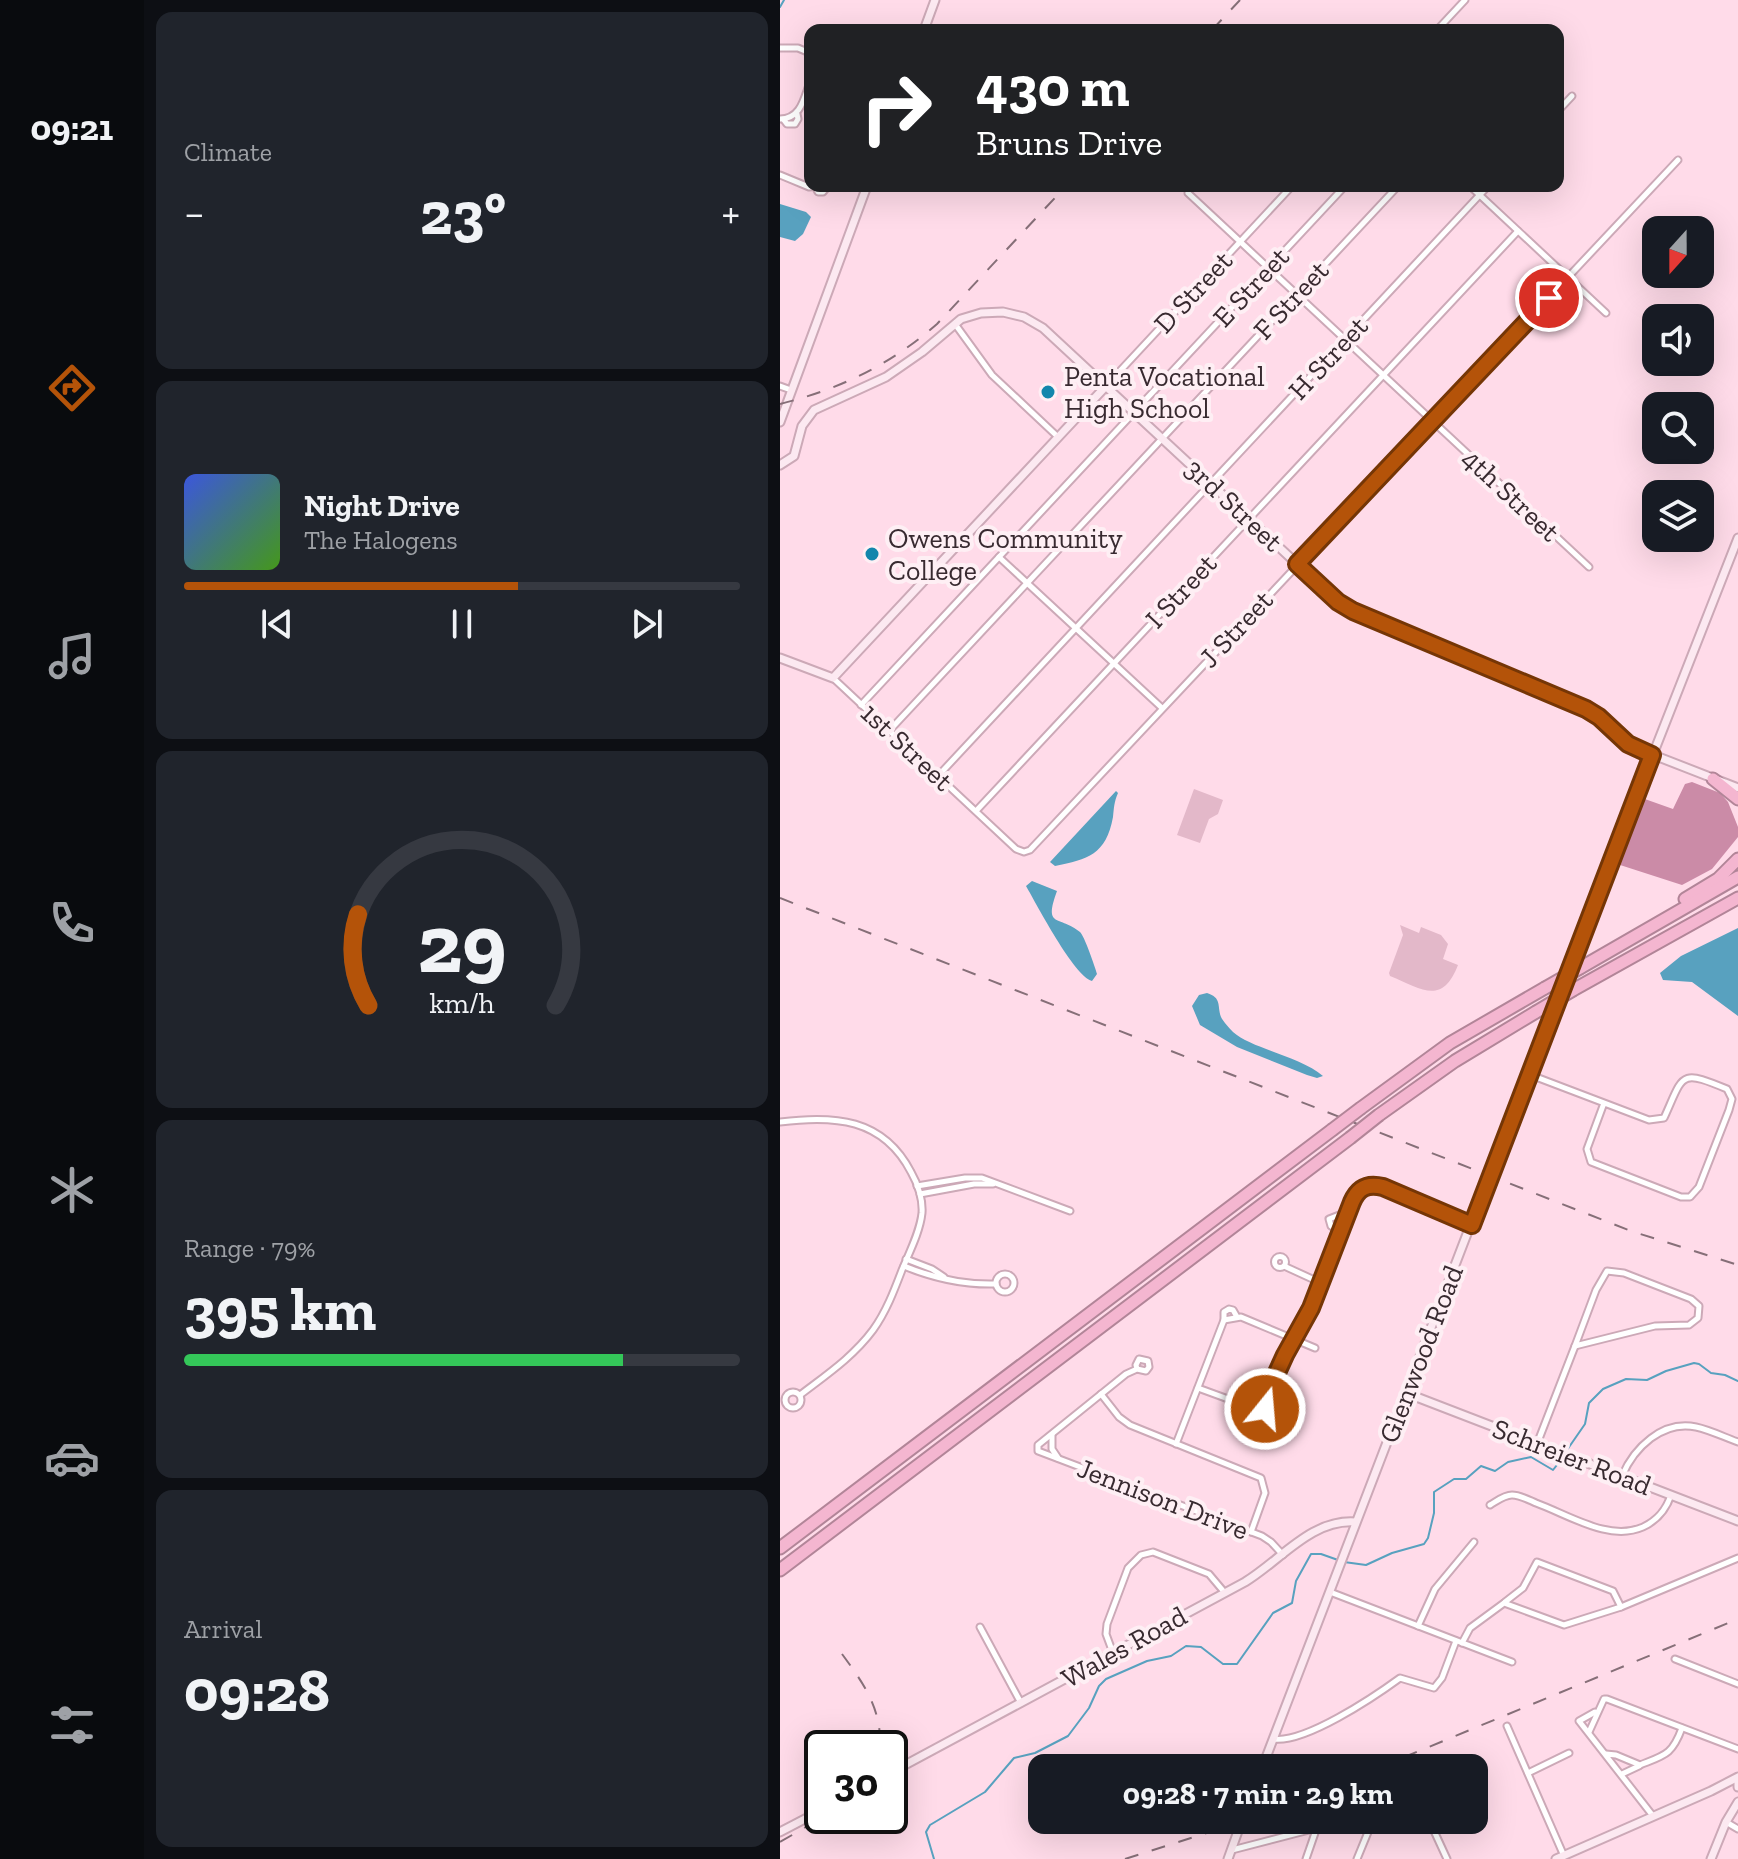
<!DOCTYPE html>
<html lang="en">
<head>
<meta charset="utf-8">
<style>
  :root { --surface:#171b24; --page:#20242c; --text:#f1f3f6; --muted:#9ea1a6; --line:#363941; --accent:#b45309 }
  body { margin:0; font-family:"Zilla Slab",serif; background:var(--page); color:var(--text); height:100vh; display:flex; flex-direction:column; font-size:30px; white-space:nowrap }
  * { box-sizing:border-box; margin:0 }
  p { font-size:26px; color:var(--muted) }
  .icon { flex:none; width:44px; height:44px; fill:none; stroke:currentColor; stroke-width:2; stroke-linecap:round; stroke-linejoin:round }
  .map { position:relative; flex:1; overflow:hidden }
  .details { display:flex; flex-direction:column; gap:12px; padding:12px; background:#0d0f14; width:636px }
  .details>* { flex:none }
  .banner { position:absolute; left:24px; top:24px; width:760px; height:168px; border-radius:16px; box-shadow:0 8px 32px #0002; background:#202124; color:#fff; overflow:hidden }
  .needle { width:52px; rotate:201deg }
  .fabs { position:absolute; left:862px; top:216px; display:grid; gap:16px }
  .fabs a { display:grid; place-items:center; width:72px; height:72px; border-radius:16px; background:var(--surface); box-shadow:0 8px 32px #0002; font-size:40px }
  .speed { position:absolute; left:24px; top:1730px; display:flex; gap:16px; font-size:40px; font-weight:700; text-align:center }
  .speed>* { display:grid; place-content:center; width:104px; height:104px; border-radius:50%; background:var(--surface); box-shadow:0 8px 32px #0002; line-height:1 }
  .speed .limit { border:4px solid #111; border-radius:12px; background:#fff; color:#111 }
  .pin { position:absolute; display:grid; place-items:center; width:68px; height:68px; color:#fff; margin:-34px; border:4px solid #fff; border-radius:50%; box-shadow:0 2px 8px #0007 }
  .me { position:absolute; width:88px; margin:-44px; rotate:17deg; stroke-linejoin:round; filter:drop-shadow(0 0 6px #0008) }
  .turn { display:flex; align-items:center; gap:28px; height:168px; padding:0 40px; font-size:36px }
  .turn .icon { width:104px; height:104px; stroke-width:2.5 }
  .turn b { display:block; font-size:56px; line-height:68px }
  .big { font-size:60px; font-weight:700; line-height:1.1 }
  .details .widget { flex:1; display:flex; flex-direction:column; justify-content:center; gap:12px; min-width:0; padding:0 28px; border-radius:16px; background:var(--page) }
  .details .dial { align-items:center; gap:0 }
  .dial svg { height:208px; overflow:visible; fill:none; stroke:var(--line); stroke-width:7; stroke-linecap:round; text-anchor:middle }
  .dial text { fill:var(--text); stroke:none }
  .song { display:flex; align-items:center; gap:24px }
  .cover { width:96px; height:96px; border-radius:12px; background:linear-gradient(135deg,hsl(230 70% 55%),hsl(100 70% 35%)) }
  .played { height:8px; border-radius:4px; background:linear-gradient(90deg,var(--accent) 60%,var(--line) 60%) }
  .keys { display:flex; justify-content:space-around; direction:ltr }
  .heat { display:flex; justify-content:space-between; align-items:center; font-size:44px; direction:ltr }
  .charge { height:12px; border-radius:6px; background:linear-gradient(90deg,#34c759 79%,var(--line) 0) }
  .trip { position:absolute; left:248px; top:1754px; width:460px; height:80px; border-radius:16px; background:var(--surface); box-shadow:0 8px 32px #0002; font-weight:700; line-height:80px; text-align:center }
  main { display:flex; flex:1; min-height:0 }
  .dock { display:flex; flex-direction:column; width:144px; justify-content:space-around; align-items:center; background:#090b0e; color:var(--muted) }
  .dock .icon { width:56px; height:56px }
  .dock .active { color:var(--accent) }
  .dock b { font-size:36px; color:var(--text) }
  .map>svg:first-child { display:block }
</style>
</head>
<body>
<main>
<nav class="dock">
<b>09:21</b>
<svg class="icon active" aria-label="directions" viewBox="0 0 24 24"><path d="M12 3l9 9-9 9-9-9zM9 14v-3h6M13 9l2 2-2 2"/></svg>
<svg class="icon" aria-label="music" viewBox="0 0 24 24"><path d="M9 18V5l10-2v13"/><circle cx="6" cy="18" r="3"/><circle cx="16" cy="16" r="3"/></svg>
<svg class="icon" aria-label="phone" viewBox="0 0 24 24"><path d="M5 4h4l2 5-3 2q2 4 5 5l2-3 5 2v4C11 20 4 13 5 4z"/></svg>
<svg class="icon" aria-label="climate" viewBox="0 0 24 24"><path d="M12 3v18M4 7l16 10M4 17L20 7"/></svg>
<svg class="icon" aria-label="car" viewBox="0 0 24 24"><path d="M5 17H2v-5l4-1 3-4h7l3 4 3 1v5h-3M9 17h6M6 11h13"/><circle cx="7" cy="17" r="2"/><circle cx="17" cy="17" r="2"/></svg>
<svg class="icon" aria-label="filters" viewBox="0 0 24 24"><path d="M4 7h16M4 17h16"/><circle cx="9" cy="7" r="2"/><circle cx="15" cy="17" r="2"/></svg>
</nav>
<section class="details">
<div class="widget"><p>Climate</p>
<div class="heat"><a>−</a><b class="big">23°</b><a>+</a></div>
</div>
<div class="widget">
<div class="song"><i class="cover"></i><div><b>Night Drive</b><p>The Halogens</p></div></div>
<div class="played"></div>
<div class="keys"><svg class="icon" aria-label="previous" viewBox="0 0 24 24"><path d="M18 5L8 12l10 7zM5 5v14"/></svg><svg class="icon" aria-label="pause" viewBox="0 0 24 24"><path d="M8 5v14M16 5v14"/></svg><svg class="icon" aria-label="next" viewBox="0 0 24 24"><path d="M6 5l10 7-10 7zM19 5v14"/></svg></div>
</div>
<div class="widget dial"><svg viewBox="0 0 100 80">
<path d="M14 69A42 42 0 1 1 86 69"/>
<path d="M14 69A42 42 0 0 1 10 34" stroke="#b45309"/>
<text x="50" y="56" font-size="32" font-weight="700">29</text>
<text x="50" y="72" font-size="11">km/h</text>
</svg></div>
<div class="widget"><p>Range · 79%</p><b class="big">395 km</b><div class="charge"></div></div>
<div class="widget"><p>Arrival</p><b class="big">09:28</b></div>
</section>
<div class="map">
<svg width="958" height="1859" viewBox="0 0 958 1859">
  <rect width="100%" height="100%" fill="#ffdbe9"/>
  <g fill="#e3b8c9">
    <polygon points="414,789 443,800 438,814 429,819 420,843 397,835"/>
    <path d="M620,925L639,933L641,927L661,935L668,944L663,959L678,965C662,1006 642,989 610,976L609,973L623,935Z"/>
  </g>
  <polygon fill="#cb8ba7" points="912,782 940,793 948,802 958,827 958,837 932,869 902,885 837,864 862,798 893,809 905,784"/>
  <g fill="#58a1bf">
    <polygon points="0,204 26,212 31,217 23,234 15,241 0,237"/>
    <path d="M336,791L338,793C334,802 334,808 333,817C326,855 308,859 275,866L270,862Z"/>
    <path d="M252,881L277,891C263,929 280,915 300,932C304,935 315,967 317,974L312,981C294,976 257,905 246,886Z"/>
    <polygon points="958,928 958,1016 912,982 883,980 880,973 901,956"/>
    <path d="M427,993C442,998 437,1005 441,1017C443,1021 449,1028 453,1032C472,1049 520,1056 543,1076L537,1078L527,1075L457,1047L420,1025L412,1006L419,995Z"/>
  </g>
  <g fill="none" stroke-linecap="round" stroke-linejoin="round">
    <g stroke="#58a1bf" stroke-width="2">
      <polyline points="0,7 4,0"/>
      <polyline points="787,1450 805,1424 809,1403 823,1389 846,1379 867,1380 886,1371 914,1363 919,1364 931,1373 945,1375 958,1381"/>
      <polyline points="564,1562 586,1565 612,1553 644,1544 648,1538 654,1513 654,1492 674,1479 686,1479 701,1466 715,1471 728,1462 751,1457 773,1470 784,1456"/>
      <polyline points="154,1859 146,1832 150,1825 205,1792 234,1758 255,1753 288,1736 309,1708 319,1686 326,1679 367,1661 391,1656 406,1646 421,1647 443,1664 457,1664 493,1613 512,1603 516,1581 531,1554 541,1554 558,1560"/>
    </g>
    <g stroke="#cca9b7" stroke-width="9">
      <g id="street">
        <polyline points="657,30 685,0"/>
        <polyline points="0,48 18,48 30,53"/>
        <polyline points="778,111 792,96"/>
        <path d="M0,119C21,119 24,98 30,82"/>
        <polyline points="4,120 7,124 15,124 18,119 17,114"/>
        <polyline points="0,175 29,187 42,186"/>
        <polyline points="690,186 826,313"/>
        <polyline points="36,188 38,192 43,192 48,186"/>
        <polyline points="408,193 809,567"/>
        <polyline points="175,324 212,375 278,437"/>
        <polyline points="0,386 11,390"/>
        <polyline points="326,386 512,186"/>
        <polyline points="219,557 382,708"/>
        <polyline points="53,678 236,849 244,852 250,850 898,160"/>
        <polyline points="81,705 565,186"/>
        <polyline points="109,731 618,186"/>
        <polyline points="158,776 708,186"/>
        <polyline points="196,811 738,231"/>
        <path d="M748,1074L869,1120L884,1118C904,1074 899,1069 947,1089L952,1099L949,1110L919,1187L910,1197H901L811,1162L807,1149L824,1103"/>
        <path d="M0,1122C54,1115 103,1118 131,1172C138,1184 143,1200 142,1213C140,1232 129,1253 122,1270C114,1291 106,1312 93,1330C73,1357 46,1375 20,1395"/>
        <polyline points="137,1186 185,1178 202,1178 290,1211"/>
        <polyline points="140,1194 194,1184 213,1184"/>
        <polyline points="560,1232 551,1226 549,1219 567,1212"/>
        <circle cx="500" cy="1262" r="5.5"/>
        <polyline points="126,1259 152,1269 164,1277"/>
        <path d="M124,1266C153,1278 184,1285 216,1284"/>
        <polyline points="504,1266 541,1283"/>
        <polygon points="827,1271 844,1273 911,1299 919,1306 918,1318 909,1325 875,1326 795,1346 816,1290"/>
        <circle cx="225" cy="1283" r="9"/>
        <polyline points="444,1320 461,1317 535,1348"/>
        <polyline points="357,1369 356,1365 359,1359 368,1361 369,1367 366,1371 357,1369 346,1374 258,1445 258,1451 482,1536 491,1542 503,1555"/>
        <polyline points="418,1388 470,1407 478,1415 485,1412 484,1401"/>
        <circle cx="13" cy="1400" r="8"/>
        <polyline points="321,1394 339,1417 350,1425 481,1478 485,1493 471,1532"/>
        <path d="M470,1407L480,1404L487,1396L505,1355L525,1321L572,1202C578,1188 587,1183 603,1187L692,1225"/>
        <polyline points="272,1435 272,1449 278,1458"/>
        <polyline points="396,1444 444,1320 444,1312 449,1309 453,1310 457,1317"/>
        <polyline points="757,1444 795,1346"/>
        <path d="M842,1476C854,1448 882,1420 916,1427C930,1430 944,1437 958,1442"/>
        <path d="M710,1505C717,1501 724,1495 732,1495C740,1495 749,1500 756,1503C789,1515 829,1542 863,1527C878,1520 886,1510 891,1495"/>
        <polyline points="550,1592 732,1662"/>
        <polyline points="725,1602 743,1588 757,1562 833,1591 841,1607"/>
        <polyline points="638,1626 655,1589 694,1542"/>
        <polyline points="200,1627 241,1703"/>
        <polyline points="682,1643 690,1628 724,1603 784,1625 841,1607 958,1558"/>
        <polyline points="333,1653 326,1634 327,1624 348,1568 361,1555 373,1552 429,1574 445,1593"/>
        <polyline points="895,1659 958,1684"/>
        <polyline points="815,1712 799,1721 873,1816"/>
        <polyline points="727,1726 784,1856"/>
        <polyline points="809,1732 824,1699 827,1699 958,1749"/>
        <path d="M493,1739C524,1744 594,1697 620,1678L654,1688L662,1678L676,1641"/>
        <path d="M826,1754L836,1755L860,1765C885,1755 892,1755 902,1728"/>
        <polyline points="748,1773 789,1753"/>
        <polyline points="842,1774 859,1766"/>
        <polyline points="649,1820 667,1859"/>
        <polyline points="946,1822 958,1829"/>
        <polyline points="452,1850 533,1829 535,1833 526,1859"/>
        <polyline points="577,1859 593,1820"/>
      </g>
    </g>
    <g stroke="#cca9b7" stroke-width="11">
      <g id="secondary">
        <polyline points="144,30 155,0"/>
        <polyline points="0,422 87,186"/>
        <polyline points="0,465 14,456 22,426 34,410 106,377 142,352 181,319 201,313 223,312 244,317 263,328 558,602 586,617 806,709 819,717 853,747 958,788"/>
        <polyline points="0,658 53,678 326,386"/>
        <polyline points="626,1393 958,1521"/>
        <polyline points="482,1768 786,976 958,538"/>
        <path d="M110,1773L465,1582C500,1561 531,1519 575,1522"/>
        <polyline points="958,1779 958,1787"/>
        <polyline points="0,1832 42,1810"/>
        <polyline points="448,1859 462,1820"/>
        <polyline points="776,1859 931,1791 958,1777"/>
        <polyline points="931,1859 946,1822 958,1802"/>
      </g>
    </g>
    <g stroke="#b28598" stroke-width="15">
      <g id="highway">
        <polyline points="933,779 958,799"/>
        <polyline points="905,899 938,879 958,859"/>
        <polyline points="800,968 958,877"/>
        <polyline points="793,990 958,898"/>
        <polyline points="581,1108 670,1043 765,988"/>
        <polyline points="599,1115 675,1061 756,1012"/>
        <polyline points="0,1548 552,1130"/>
        <polyline points="0,1570 570,1138"/>
      </g>
    </g>
    <use href="#street" stroke="#fff" stroke-width="5"/>
    <use href="#secondary" stroke="#fce9f1" stroke-width="7"/>
    <use href="#highway" stroke="#f4b6d0" stroke-width="11"/>
    <g stroke="#866f78" stroke-width="2" stroke-dasharray="14 14" stroke-linecap="butt">
      <polyline points="432,30 460,0"/>
      <path d="M0,404C60,389 110,365 157,324L286,186"/>
      <polyline points="0,898 851,1231 958,1265"/>
      <path d="M62,1654C84,1684 102,1709 100,1748"/>
      <polyline points="598,1768 958,1619"/>
      <polyline points="0,1842 45,1816"/>
      <polyline points="345,1859 467,1820"/>
    </g>
    <g stroke="#b28598" stroke-width="15" stroke-linecap="butt">
      <g id="highway-bridge">
        <polyline points="765,988 800,968"/>
        <polyline points="756,1012 793,990"/>
        <polyline points="552,1130 581,1108"/>
        <polyline points="570,1138 599,1115"/>
      </g>
    </g>
    <use href="#highway-bridge" stroke="#f4b6d0" stroke-width="11"/>
  </g>
  <g fill="none" stroke-linecap="round" stroke-linejoin="round">
    <g stroke="#753606" stroke-width="20">
      <path id="route" d="M485,1409L484,1401L505,1355L531,1308L572,1202C578,1188 587,1183 603,1187L692,1225L872,755L848,744L819,717L806,709L573,611L558,602L517,564L769,298"/>
    </g>
    <use href="#route" stroke="#b45309" stroke-width="14"/>
  </g>
  <g fill="#1286ac" stroke="#feeff4" stroke-width="3">
    <circle cx="268" cy="392" r="8"/>
    <circle cx="92" cy="554" r="8"/>
  </g>
  <g text-anchor="middle" dominant-baseline="central" stroke-width="8" stroke-linejoin="round" paint-order="stroke">
    <g font-size="28" fill="#382a30" stroke="#feeff4">
      <text transform="translate(471 287) rotate(-47)">E Street</text>
      <text transform="translate(413 292) rotate(-47)">D Street</text>
      <text transform="translate(511 300) rotate(-47)">F Street</text>
      <text transform="translate(548 358) rotate(-47)">H Street</text>
      <text transform="translate(731 495) rotate(43)">4th Street</text>
      <text transform="translate(454 505) rotate(43)">3rd Street</text>
      <text transform="translate(401 591) rotate(-47)">I Street</text>
      <text transform="translate(456 629) rotate(-47)">J Street</text>
      <text transform="translate(127 747) rotate(43)">1st Street</text>
      <text transform="translate(641 1354) rotate(-69)">Glenwood Road</text>
      <text transform="translate(792 1457) rotate(21)">Schreier Road</text>
      <text transform="translate(383 1499) rotate(21)">Jennison Drive</text>
      <text transform="translate(344 1647) rotate(-29)">Wales Road</text>
    </g>
    <g font-size="28" fill="#382a30" stroke="#feeff4" text-anchor="start">
      <text x="284" y="376">Penta Vocational<tspan x="284" dy="32">High School</tspan></text>
      <text x="108" y="538">Owens Community<tspan x="108" dy="32">College</tspan></text>
    </g>
  </g>
</svg>
<div class="fabs">
<a><svg class="needle" viewBox="-14 -14 28 28"><path d="M0-13l5 13h-10z" fill="#e53935"/><path d="M0 13l5-13h-10z" fill="#9ea1a6"/></svg></a>
<a><svg class="icon" aria-label="sound" viewBox="0 0 24 24"><path d="M4 9h4l5-4v14l-5-4H4zM17 9q2 3 0 6"/></svg></a>
<a><svg class="icon" aria-label="search" viewBox="0 0 24 24"><circle cx="10" cy="10" r="6"/><path d="M15 15l6 6"/></svg></a>
<a><svg class="icon" aria-label="layers" viewBox="0 0 24 24"><path d="M12 4l9 5-9 5-9-5zM3 14l9 5 9-5"/></svg></a>
</div>
<div class="speed"><div class="limit">30</div></div>
<div class="pin" style="left:769px;top:298px;background:#d93025"><svg class="icon" aria-label="arrive" viewBox="0 0 24 24"><path d="M6 21V4h12l-3 4 3 4H6"/></svg></div>
<svg class="me" style="left:485px;top:1409px" viewBox="-20 -20 40 40"><circle r="17" fill="#b45309" stroke="#fff" stroke-width="3"/><path d="M0-11L8 9 0 5-8 9z" fill="#fff"/></svg>
<div class="trip">09:28 · 7 min · 2.9 km</div>
<div class="banner">
<div class="turn"><svg class="icon" aria-label="right" viewBox="0 0 24 24"><path d="M7 20v-9h11M14 6l5 5-5 5"/></svg><div><b>430 m</b>Bruns Drive</div></div>
</div>
</div>
</main>
</body>
</html>
